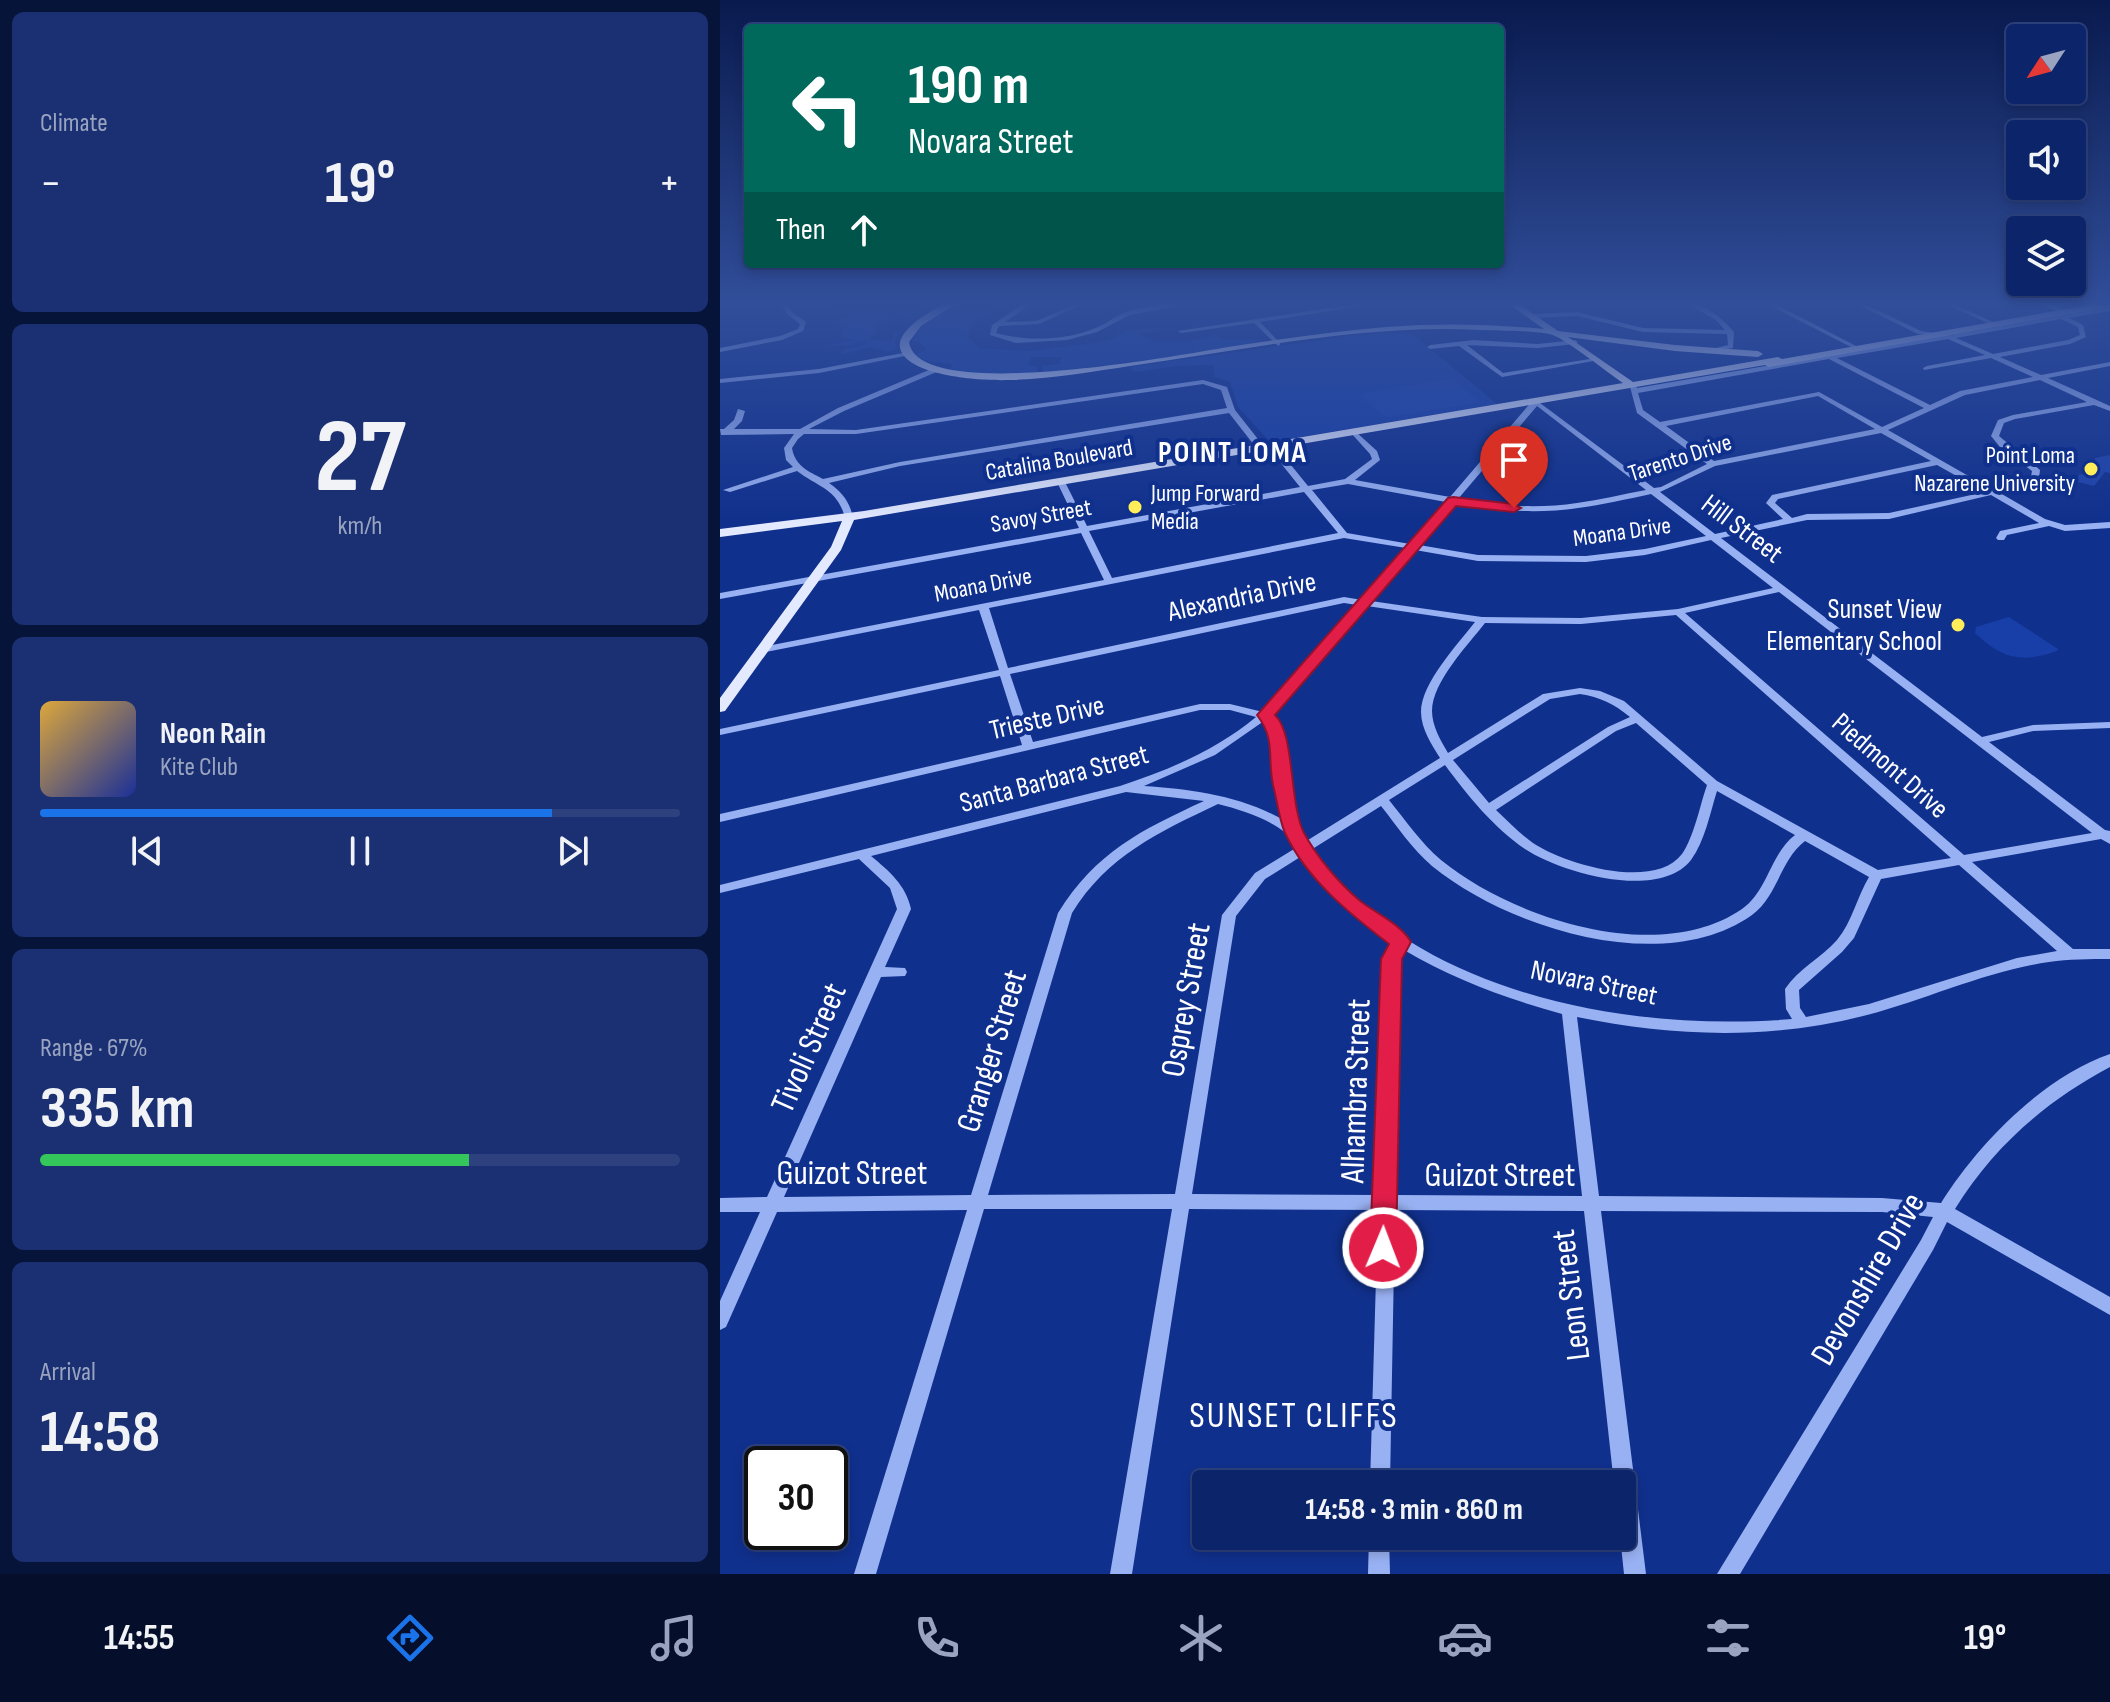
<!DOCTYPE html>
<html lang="en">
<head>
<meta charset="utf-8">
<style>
  :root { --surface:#0c246a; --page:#1a3072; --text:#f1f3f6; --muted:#9aa4c1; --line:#2c417e; --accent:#1a73e8 }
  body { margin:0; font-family:"Sofia Sans Condensed",sans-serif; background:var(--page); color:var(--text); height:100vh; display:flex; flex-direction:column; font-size:30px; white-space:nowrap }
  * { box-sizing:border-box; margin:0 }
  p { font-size:26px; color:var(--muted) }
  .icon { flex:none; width:44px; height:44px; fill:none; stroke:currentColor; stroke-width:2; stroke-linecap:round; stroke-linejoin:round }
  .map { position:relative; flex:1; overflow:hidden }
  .side { display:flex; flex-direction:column; gap:12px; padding:12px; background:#07143a; width:720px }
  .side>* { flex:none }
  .banner { position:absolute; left:24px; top:24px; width:760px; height:244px; border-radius:8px; box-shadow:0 4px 12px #0003,0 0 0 2px var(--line); background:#00695c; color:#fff; overflow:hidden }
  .needle { width:52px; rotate:234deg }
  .controls { position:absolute; left:1286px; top:24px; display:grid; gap:16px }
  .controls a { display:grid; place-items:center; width:80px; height:80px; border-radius:8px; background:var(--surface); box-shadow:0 4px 12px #0003,0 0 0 2px var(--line); font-size:40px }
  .speed { position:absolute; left:24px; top:1446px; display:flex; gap:16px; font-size:40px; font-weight:700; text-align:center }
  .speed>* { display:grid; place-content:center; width:104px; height:104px; border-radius:50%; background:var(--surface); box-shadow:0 4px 12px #0003,0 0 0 2px var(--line); line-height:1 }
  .speed .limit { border:4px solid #111; border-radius:12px; background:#fff; color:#111 }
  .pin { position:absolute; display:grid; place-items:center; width:68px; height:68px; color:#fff; margin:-82px -34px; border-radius:50% 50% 50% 0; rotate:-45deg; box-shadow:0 0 8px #0007 }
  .pin .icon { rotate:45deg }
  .me { position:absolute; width:88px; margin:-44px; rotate:1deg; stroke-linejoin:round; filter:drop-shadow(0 0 6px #0008) }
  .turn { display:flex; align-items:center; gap:28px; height:168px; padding:0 32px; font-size:36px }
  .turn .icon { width:104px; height:104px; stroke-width:2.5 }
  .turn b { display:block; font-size:56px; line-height:68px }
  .then { display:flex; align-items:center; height:76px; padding:0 32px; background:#0003; gap:16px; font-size:30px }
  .big { font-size:60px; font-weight:700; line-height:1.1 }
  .side .card { flex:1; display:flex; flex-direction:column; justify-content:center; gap:12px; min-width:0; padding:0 28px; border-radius:12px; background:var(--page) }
  .side .dial { align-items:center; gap:0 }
  .dial b { font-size:104px; line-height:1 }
  .song { display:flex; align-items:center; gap:24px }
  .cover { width:96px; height:96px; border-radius:12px; background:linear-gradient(135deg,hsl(40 70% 55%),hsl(230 70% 35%)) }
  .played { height:8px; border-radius:4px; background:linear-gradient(90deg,var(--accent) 80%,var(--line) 80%) }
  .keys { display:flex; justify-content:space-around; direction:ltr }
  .heat { display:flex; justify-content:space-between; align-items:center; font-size:44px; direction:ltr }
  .charge { height:12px; border-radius:6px; background:linear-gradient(90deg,#34c759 67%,var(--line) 0) }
  .trip { position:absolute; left:472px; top:1470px; width:444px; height:80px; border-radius:8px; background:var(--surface); box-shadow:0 4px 12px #0003,0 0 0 2px var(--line); font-weight:700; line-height:80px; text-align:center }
  .tab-bar { display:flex; height:128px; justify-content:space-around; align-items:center; background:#050e2a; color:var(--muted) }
  .tab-bar .icon { width:56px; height:56px }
  .tab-bar .current { color:var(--accent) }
  .tab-bar b { font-size:36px; color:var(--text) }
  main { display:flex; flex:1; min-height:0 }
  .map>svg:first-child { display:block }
</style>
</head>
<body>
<main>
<section class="side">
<div class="card"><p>Climate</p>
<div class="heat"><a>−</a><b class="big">19°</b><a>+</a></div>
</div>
<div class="card dial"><b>27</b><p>km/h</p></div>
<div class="card">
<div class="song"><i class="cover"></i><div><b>Neon Rain</b><p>Kite Club</p></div></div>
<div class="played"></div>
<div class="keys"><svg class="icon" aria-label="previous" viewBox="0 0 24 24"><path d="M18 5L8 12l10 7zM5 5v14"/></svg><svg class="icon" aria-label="pause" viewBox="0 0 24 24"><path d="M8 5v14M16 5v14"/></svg><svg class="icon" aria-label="next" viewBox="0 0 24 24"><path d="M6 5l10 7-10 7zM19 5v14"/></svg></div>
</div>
<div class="card"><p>Range · 67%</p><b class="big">335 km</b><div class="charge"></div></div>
<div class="card"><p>Arrival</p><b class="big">14:58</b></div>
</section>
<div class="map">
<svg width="1390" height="1574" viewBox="0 0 1390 1574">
  <rect width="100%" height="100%" fill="#10308d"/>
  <g fill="#183fa7">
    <polygon points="125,302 121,306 182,302 179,304 184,308 208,307 186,317 179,316 182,312 173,311 163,316 173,319 157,323 159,326 155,329 157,334 150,335 150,339 171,342 175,333 180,331 175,340 177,349 168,352 149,347 120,355 125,349 145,345 148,341 134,342 135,345 102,346 135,340 119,337 125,332 119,330 128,327 120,327 121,322 117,321 133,314 113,313 105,306"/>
    <path d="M241,302H286L269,314L258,316L246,336L260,348L308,351L368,344L390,340L405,331L442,328L447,329L418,334L435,342H463L497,336L501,339L545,340L500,350L323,373L322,366L339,364L342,357H311L308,364L317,367V373H259L229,369L233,365C219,360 211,365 198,356L196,354L207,350L198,341H193C203,320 222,312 241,302Z"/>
    <polygon points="660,332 692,334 777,404 550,442 518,407 510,382 491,376 495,375 493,365 455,366 418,372 412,371 410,367"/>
    <path d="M1289,617L1338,649L1337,651C1301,663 1284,660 1255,633L1256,627Z"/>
  </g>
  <g fill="#1e44ac">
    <polygon points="728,379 735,381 760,402 668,417 662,415 639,394"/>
    <polygon points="1390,455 1390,473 1385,472 1374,486 1354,481 1360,474 1377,478 1375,458"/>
  </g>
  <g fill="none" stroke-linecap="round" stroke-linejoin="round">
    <g fill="#98b1f2" fill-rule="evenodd">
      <polygon points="60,302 66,302 72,312 86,322 83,331 62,340 0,352 0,348 60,336 78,329 80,324 67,314"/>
      <path d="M306,302H314L285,322L316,321L356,304L361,305L319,324L279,326L276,333C305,341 344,341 373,329C385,325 395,316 406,312C425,305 460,302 480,302L410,315L377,332L347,340L296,343L270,335L272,325Z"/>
      <polygon points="649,302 667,302 540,322 560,343 560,345 558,346 534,323 461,333 458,331"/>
      <path d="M964,302C984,302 1002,318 1014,332L1013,348L995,351L992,349L1008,345L1007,334L923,332L857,316L811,318L808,316L811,314L857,312L923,328L1005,330L996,320Z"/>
      <polygon points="1043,302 1051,302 1138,347 1133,348"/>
      <path d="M1132,302H1140L1201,331L1230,335L1390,307V311L1349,318L1363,325L1366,337L1350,344L1280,357L1321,375L1390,362V366L1328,378L1390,406V411L1374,405L1295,419L1284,423L1279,436L1320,470L1319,478L1309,487L1280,493L1325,519L1345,525L1390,522V528L1345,531L1329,526L1287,535L1284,540H1278L1276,538L1280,531L1319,523L1271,495L1169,519L1087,520L1001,538L1262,737L1313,725L1390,722V728L1313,731L1269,742L1385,830L1390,831V844L1381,839L1252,862L1353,949H1390V959C1369,959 1349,959 1329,962C1266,971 1208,999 1147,1015C1052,1040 954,1037 857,1017L879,1196L1162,1198L1221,1203C1258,1144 1323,1077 1390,1054V1067C1326,1101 1273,1147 1235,1209L1390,1297V1315L1227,1222L1213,1250L1020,1574H997L1201,1240L1213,1217L1162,1212L881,1211L926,1574H904L900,1536H902V1484H894L864,1211L675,1210L670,1484H650L658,1210L469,1209L412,1574H390L452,1209H264L156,1574H134L247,1210L57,1212L6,1327L0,1330V1301L40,1212H0V1198L47,1197L177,909L170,888L139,859L0,893V885L400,786C449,770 496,750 536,717L510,710H480L0,822V814L302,745L280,676L0,735V729L279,670L259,610L41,653L36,650L37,648L384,580L361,533L0,599V593L359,528L337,482L341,479L345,482L367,526L580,487L547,446L551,444H554L588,486L625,479L652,459L650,454L631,433L635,431L657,451L660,460L635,480L730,497L813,400H816L934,488L941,487L987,464L917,413L909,383H915L917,388L1219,336L1198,334ZM1341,319L1358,327L1360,335L1348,340L1273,354L1236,338ZM1228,339L1265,355L1207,366L1203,368L1204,370L1271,358L1313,377L1240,391L1210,405L1117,358ZM1109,359L1204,408L1162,427L1099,392L940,422L923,410L918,393ZM1320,380L1367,402L1293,415L1278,420L1271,436L1280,447L1312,471L1311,477L1303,483L1273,490L1168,430L1245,395ZM1098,396L1155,429L994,461L946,426ZM817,406L926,490C903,494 880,500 857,503C818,509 777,506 738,499ZM1161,433L1211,461L1052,495L1046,503L1063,519L995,534L940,492L995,466ZM1217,465L1265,492L1169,513L1087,514L1072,518L1055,503L1058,499ZM628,484L726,502L690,544L627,533L592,490ZM584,492L618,533L392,578L369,531ZM931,494L986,536L925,549L866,556L758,555L699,545L734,503C774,511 817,514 858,508C882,505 907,499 931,494ZM624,538L686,548L642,600L624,597L288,668L269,608ZM991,540L1053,588L958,609L861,618L762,617L651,601L695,550L758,561L866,562L925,555ZM1059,592L1372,833L1244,855L965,613ZM624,603L637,605L561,694L543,712L510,704H480L313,742L290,674ZM647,606L755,622C738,644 701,683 701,712C701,729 712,745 720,758L588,840L580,831L567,779L562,725L551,716L569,698ZM956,615L1231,858L1158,870L997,781L904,701L880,691L860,688L823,694L728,753C721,741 712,726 712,711C712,682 748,645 765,623L861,624ZM860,694C880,697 894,704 910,717L888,727L769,803L733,760L830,699ZM544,721L550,726L555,779L565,821C523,796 471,789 424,786L495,755ZM916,723L987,785C980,805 974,837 962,854C934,891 844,864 813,843C799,833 788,821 776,810L896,731ZM725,765C747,795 774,828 805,849C841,873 939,901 971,860C985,841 990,813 997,791L1075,835C1050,854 1048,891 1022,909C939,966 793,919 721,860C701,843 686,821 669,800ZM406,792L484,801C421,830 376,852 338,913L251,1195L64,1197L161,977L185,976L187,972L185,968L165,967L191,909C186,885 169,871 151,856ZM498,804C526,811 560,822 579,846L535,873L502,915L455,1194L268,1195L352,913C387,856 439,832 498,804ZM661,806C677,826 692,849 712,866C789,929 945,977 1032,915C1058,896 1060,860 1085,841L1149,877C1137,897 1132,922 1117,940C1101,958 1078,969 1065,989L1066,1009L1072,1019C918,1032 722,998 614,879C605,870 600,858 594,848ZM585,854L602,883L645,924L673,943L665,959L658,1195L472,1194L516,916L545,879ZM1239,865L1337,951L1297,958L1149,1004L1086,1017L1080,1008L1079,990L1122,952L1134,938L1161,879ZM684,950C733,979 787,999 842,1014L862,1196L675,1195L679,959Z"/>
      <polygon points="1221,302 1230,302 1277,324 1272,325"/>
      <polygon points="1317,302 1326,302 1347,312 1342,313"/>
      <polygon points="754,340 818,344 855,340 858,342 855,344 818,348 747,345 783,373 876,358 879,360 782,377 739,346 710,349 707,347 710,345"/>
      <polygon points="188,352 190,353 190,355 99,373 0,383 0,379 99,369"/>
      <path d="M216,367L220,369L219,371L124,411L89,429L136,430L483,380L507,387L515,410L545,448L538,450L509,413L180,466L109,483C122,492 130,502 133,518L129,521L125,518C118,489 98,487 77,471L10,492L3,490L73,467L66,460L64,448L74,434L1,435L0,429H4L14,420L18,409L25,411L22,421L14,429H80L118,408ZM483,384L501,390L507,408L180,462L103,479C88,471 75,466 72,448L78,439L84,434H136Z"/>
      <polygon points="649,1536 669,1536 670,1574 648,1574"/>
    </g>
    <path fill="#e3e9ff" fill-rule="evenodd" d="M228,302H239L201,326L189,342C198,407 474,352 521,345C569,338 618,331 666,327C719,323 771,324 824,329L786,302H796L838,331L955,345L1038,351L1043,354L1038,357L955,351L848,337L913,382L1058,357L1062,359L1386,302H1390V307L1049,367L1045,365L134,520L121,550L5,711L0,712V698L111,547L122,521L0,537V529L144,511L903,383C887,372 848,341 833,335C816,330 779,331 760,330C643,324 525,350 410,366C370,372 330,379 289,380C265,381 192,377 181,351C172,331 214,309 228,302Z"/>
  </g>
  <linearGradient id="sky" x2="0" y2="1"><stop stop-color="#091a4e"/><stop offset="0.58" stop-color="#314e9a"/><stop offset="1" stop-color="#314e9a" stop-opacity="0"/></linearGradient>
  <rect width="1390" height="523" fill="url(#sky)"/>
  <path fill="#e11d48" stroke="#92132f" stroke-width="2" d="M733,497L794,504L801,508L794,512L736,506L555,715C575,733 569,803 584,833C597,857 618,882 639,900C655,913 681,924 691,942L682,959L676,1248L673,1256L663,1260L654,1256L650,1248L661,959L669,944C630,914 587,880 565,833C559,819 557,800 553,785C547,756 556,740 537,715L728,498Z"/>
  <g fill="#ffed59" stroke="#10308d" stroke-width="3">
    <circle cx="1371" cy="469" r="8"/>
    <circle cx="415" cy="507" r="8"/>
    <circle cx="1238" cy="625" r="8"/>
  </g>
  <g text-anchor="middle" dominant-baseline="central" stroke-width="8" stroke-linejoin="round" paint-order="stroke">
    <g font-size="24" fill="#fff" stroke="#10308d" text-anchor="end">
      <text x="1355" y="455">Point Loma<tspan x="1355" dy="28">Nazarene University</tspan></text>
      <text x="431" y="493" text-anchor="start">Jump Forward<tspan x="431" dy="28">Media</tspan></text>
    </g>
    <g font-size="24" fill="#fff" stroke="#10308d">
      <text transform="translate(960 458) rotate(-18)">Tarento Drive</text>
      <text transform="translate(339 460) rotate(-10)">Catalina Boulevard</text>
      <text transform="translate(321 516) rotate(-10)">Savoy Street</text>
      <text transform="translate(902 532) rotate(-8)">Moana Drive</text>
      <text transform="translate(263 585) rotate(-11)">Moana Drive</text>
    </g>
    <g font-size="28" fill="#fff" stroke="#10308d">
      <text transform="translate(1022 529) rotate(37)">Hill Street</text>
      <text transform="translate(522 597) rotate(-12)">Alexandria Drive</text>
      <text transform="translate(327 718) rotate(-13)">Trieste Drive</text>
      <text transform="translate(1170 766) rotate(41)">Piedmont Drive</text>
      <text transform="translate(334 779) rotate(-15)">Santa Barbara Street</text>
      <text transform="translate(874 983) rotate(12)">Novara Street</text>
    </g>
    <g font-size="28" fill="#fff" stroke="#10308d" text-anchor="end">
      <text x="1222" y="609">Sunset View<tspan x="1222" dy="32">Elementary School</tspan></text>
    </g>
    <g font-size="30" font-weight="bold" letter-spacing="2" fill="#fff" stroke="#10308d">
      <text x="513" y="453">POINT LOMA</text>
    </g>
    <g font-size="34" fill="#fff" stroke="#10308d">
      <text transform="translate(466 1000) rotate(-80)">Osprey Street</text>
      <text transform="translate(89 1048) rotate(-66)">Tivoli Street</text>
      <text transform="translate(272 1051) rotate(-73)">Granger Street</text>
      <text transform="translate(636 1091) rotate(-88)">Alhambra Street</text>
      <text x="132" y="1173">Guizot Street</text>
      <text x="780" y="1175">Guizot Street</text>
      <text transform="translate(1148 1279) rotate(-60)">Devonshire Drive</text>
      <text transform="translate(851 1295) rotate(-97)">Leon Street</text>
    </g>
    <g font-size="36" letter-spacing="2" fill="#fff" stroke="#10308d">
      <text x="574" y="1416">SUNSET CLIFFS</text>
    </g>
  </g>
</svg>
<div class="controls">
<a><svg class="needle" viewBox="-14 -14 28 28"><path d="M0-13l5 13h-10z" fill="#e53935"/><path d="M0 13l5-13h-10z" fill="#9aa4c1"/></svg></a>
<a><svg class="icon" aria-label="sound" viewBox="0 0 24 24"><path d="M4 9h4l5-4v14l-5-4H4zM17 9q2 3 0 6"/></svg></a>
<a><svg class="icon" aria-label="layers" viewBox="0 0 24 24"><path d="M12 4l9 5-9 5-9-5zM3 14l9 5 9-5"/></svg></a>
</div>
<div class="speed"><div class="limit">30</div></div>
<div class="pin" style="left:794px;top:508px;background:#d93025"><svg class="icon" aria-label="arrive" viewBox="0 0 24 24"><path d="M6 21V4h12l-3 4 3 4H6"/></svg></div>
<svg class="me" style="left:663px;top:1248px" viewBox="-20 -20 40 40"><circle r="17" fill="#e11d48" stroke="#fff" stroke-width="3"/><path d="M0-11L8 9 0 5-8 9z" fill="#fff"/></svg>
<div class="trip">14:58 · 3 min · 860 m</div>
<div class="banner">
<div class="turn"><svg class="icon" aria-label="left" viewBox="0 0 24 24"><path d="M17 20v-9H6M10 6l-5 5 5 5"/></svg><div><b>190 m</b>Novara Street</div></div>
<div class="then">Then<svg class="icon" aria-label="ahead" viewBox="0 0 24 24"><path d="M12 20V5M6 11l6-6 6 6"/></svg></div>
</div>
</div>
</main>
<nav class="tab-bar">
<b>14:55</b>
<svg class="icon current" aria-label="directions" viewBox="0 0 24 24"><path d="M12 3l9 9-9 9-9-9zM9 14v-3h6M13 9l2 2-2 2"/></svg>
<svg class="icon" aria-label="music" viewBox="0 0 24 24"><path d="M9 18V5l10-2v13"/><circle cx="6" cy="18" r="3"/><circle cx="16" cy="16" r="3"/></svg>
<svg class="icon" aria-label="phone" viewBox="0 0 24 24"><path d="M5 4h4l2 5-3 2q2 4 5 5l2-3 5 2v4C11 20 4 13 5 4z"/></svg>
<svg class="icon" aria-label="climate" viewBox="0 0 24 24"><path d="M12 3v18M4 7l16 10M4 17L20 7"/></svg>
<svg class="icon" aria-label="car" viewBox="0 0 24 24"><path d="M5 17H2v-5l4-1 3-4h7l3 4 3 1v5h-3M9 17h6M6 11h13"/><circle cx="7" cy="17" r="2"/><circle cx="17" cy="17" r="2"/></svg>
<svg class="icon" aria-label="filters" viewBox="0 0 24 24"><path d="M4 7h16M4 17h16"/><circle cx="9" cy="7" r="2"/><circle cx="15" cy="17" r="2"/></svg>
<b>19°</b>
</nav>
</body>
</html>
